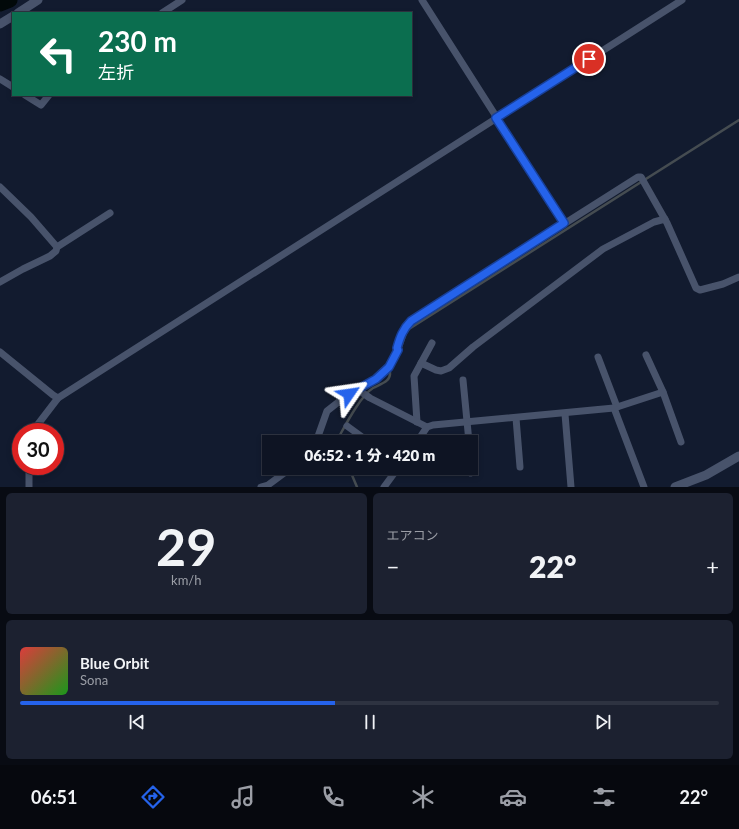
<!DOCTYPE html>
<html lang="ja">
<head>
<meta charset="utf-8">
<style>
  :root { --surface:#0e1423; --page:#1c2130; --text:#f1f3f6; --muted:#9b9ea6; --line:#2e3341; --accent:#2563eb }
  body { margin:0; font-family:Lato,"Noto Sans JP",sans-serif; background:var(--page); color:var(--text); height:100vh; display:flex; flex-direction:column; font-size:15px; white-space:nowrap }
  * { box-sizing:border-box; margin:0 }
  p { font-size:13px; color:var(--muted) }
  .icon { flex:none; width:22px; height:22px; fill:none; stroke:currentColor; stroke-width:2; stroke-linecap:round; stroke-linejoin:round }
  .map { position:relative; height:487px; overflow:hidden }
  .drawer { display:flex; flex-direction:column; gap:6px; padding:6px; background:#080b13; flex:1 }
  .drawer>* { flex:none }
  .top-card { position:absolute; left:12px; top:12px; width:400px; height:84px; border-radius:0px; box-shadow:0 2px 6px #0003,0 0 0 1px var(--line); background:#0b6e4f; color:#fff; overflow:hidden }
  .speed { position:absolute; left:12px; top:423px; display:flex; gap:8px; font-size:20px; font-weight:700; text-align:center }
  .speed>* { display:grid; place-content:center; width:52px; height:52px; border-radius:50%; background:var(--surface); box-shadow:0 2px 6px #0003,0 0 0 1px var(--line); line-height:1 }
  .speed .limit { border:6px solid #d22; background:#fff; color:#111 }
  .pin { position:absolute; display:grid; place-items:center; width:34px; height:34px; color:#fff; margin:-17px; border:2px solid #fff; border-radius:50%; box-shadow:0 1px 4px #0007 }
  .me { position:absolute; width:44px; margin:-22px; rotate:58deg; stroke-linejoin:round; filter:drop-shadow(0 0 3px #0008) }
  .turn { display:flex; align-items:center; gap:14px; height:84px; padding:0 20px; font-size:18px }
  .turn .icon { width:52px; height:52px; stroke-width:2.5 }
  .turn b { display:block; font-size:28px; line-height:34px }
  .big { font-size:30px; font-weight:800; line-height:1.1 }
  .drawer .card { flex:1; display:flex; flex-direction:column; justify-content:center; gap:6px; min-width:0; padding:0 14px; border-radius:6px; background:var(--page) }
  .drawer .dial { align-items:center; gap:0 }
  .dial b { font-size:52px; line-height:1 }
  .song { display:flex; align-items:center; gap:12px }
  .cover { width:48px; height:48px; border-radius:6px; background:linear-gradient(135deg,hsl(0 70% 55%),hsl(120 70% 35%)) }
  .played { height:4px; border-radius:2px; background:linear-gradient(90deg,var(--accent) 45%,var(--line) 45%) }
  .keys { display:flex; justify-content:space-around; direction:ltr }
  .heat { display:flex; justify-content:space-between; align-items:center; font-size:22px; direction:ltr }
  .drawer .tiles { flex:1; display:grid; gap:6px; grid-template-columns:1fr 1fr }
  .card:last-child { grid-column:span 2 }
  .trip { position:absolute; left:262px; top:435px; width:216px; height:40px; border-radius:0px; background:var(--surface); box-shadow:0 2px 6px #0003,0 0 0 1px var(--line); font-weight:800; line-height:40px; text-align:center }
  .menu { display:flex; height:64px; justify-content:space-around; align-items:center; background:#06080e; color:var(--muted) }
  .menu .icon { width:28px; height:28px }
  .menu .current { color:var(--accent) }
  .menu b { font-size:18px; color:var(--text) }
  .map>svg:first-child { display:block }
</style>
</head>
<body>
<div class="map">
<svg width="739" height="487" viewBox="0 0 739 487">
  <rect width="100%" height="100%" fill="#121b2f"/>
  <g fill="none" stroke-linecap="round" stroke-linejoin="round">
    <g stroke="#454c51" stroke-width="2.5">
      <polyline points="401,347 406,333 409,329 739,120"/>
      <path d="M336,442C344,428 360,396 373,388C380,384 391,382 390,372"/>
      <polyline points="349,468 357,487"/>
    </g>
    <polyline stroke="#02090a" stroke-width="15" points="0,4 10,0"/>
    <g stroke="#48536b" stroke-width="7">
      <polyline points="422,0 564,223"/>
      <polyline points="162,13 182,0"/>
      <polyline points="0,79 13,87"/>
      <polyline points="25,95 41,105 49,95"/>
      <polyline points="0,187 31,217 57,247"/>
      <polyline points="0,282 23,269 50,256 56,251 57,247 110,213"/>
      <polyline points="0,352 53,395 58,398"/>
      <polyline points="598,357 617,407"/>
      <polyline points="421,363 436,370 441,371 449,368 473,347 603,249 654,222 665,219"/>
      <polyline points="463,380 469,442"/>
      <polyline points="663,392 681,442"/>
      <polyline points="614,408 663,392 646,355"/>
      <polyline points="565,414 571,487"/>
      <polyline points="516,418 520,467"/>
      <polyline points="417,422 414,376 432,343"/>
      <polyline points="347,426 369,442"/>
      <path d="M427,427L370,398L357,389L376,379L389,367L398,350L397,348C400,337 403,329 411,321L638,177H641L667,223L696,288L700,290L723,284L739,277"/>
      <polyline points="32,432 58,398 682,0"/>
      <polyline points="316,442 327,411 341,400 357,389"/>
      <polyline points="417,442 427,427 433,425 614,408 644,487"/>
      <polyline points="29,466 29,487"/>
      <polyline points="470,468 471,473"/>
      <polyline points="261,487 268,485 291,468"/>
      <polyline points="384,487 398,468"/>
    </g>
    <g stroke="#48536b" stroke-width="9">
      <polyline points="18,13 38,0"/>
      <polyline points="0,24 13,16"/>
      <polyline points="675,487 706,475 739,456"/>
    </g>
  </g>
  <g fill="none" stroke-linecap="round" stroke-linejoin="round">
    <g stroke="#184099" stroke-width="10">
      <path id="route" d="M349,394L376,379L389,367L398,350L397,348C400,337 403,329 411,321L564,223L496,118L589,59"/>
    </g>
    <use href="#route" stroke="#2563eb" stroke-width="7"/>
  </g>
</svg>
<div class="speed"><div class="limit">30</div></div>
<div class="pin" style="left:589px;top:59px;background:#d93025"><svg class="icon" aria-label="arrive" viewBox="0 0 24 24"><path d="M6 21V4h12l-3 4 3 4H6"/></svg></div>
<svg class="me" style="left:349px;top:394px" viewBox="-20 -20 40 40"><path d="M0-17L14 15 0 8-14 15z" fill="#2563eb" stroke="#fff" stroke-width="4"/></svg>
<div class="trip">06:52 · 1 分 · 420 m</div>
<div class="top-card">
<div class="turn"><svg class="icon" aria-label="left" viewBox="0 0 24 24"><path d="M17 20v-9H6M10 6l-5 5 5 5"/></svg><div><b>230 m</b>左折</div></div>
</div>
</div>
<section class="drawer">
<div class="tiles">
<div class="card dial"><b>29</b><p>km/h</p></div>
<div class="card"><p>エアコン</p>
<div class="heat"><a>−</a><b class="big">22°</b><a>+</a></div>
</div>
<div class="card">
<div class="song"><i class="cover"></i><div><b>Blue Orbit</b><p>Sona</p></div></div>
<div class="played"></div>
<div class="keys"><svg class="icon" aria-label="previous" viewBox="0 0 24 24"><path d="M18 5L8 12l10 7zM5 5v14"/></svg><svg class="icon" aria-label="pause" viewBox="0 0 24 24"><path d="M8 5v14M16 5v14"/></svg><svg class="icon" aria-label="next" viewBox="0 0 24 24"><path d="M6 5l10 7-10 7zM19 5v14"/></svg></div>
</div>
</div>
</section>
<nav class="menu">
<b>06:51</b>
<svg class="icon current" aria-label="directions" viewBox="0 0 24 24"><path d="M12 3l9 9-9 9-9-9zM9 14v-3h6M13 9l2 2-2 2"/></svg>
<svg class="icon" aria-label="music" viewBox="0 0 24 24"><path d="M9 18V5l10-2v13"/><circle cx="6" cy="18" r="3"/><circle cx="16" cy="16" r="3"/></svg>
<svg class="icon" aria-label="phone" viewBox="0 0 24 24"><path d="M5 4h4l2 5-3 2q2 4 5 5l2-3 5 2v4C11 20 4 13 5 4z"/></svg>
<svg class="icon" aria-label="climate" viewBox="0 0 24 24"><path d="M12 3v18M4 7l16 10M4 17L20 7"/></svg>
<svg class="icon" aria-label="car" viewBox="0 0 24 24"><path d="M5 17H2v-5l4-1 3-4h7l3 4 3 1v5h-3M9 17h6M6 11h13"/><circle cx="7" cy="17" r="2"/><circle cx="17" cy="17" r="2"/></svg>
<svg class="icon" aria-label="filters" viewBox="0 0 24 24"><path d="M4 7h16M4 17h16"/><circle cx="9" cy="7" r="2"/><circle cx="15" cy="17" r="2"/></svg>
<b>22°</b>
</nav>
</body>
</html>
